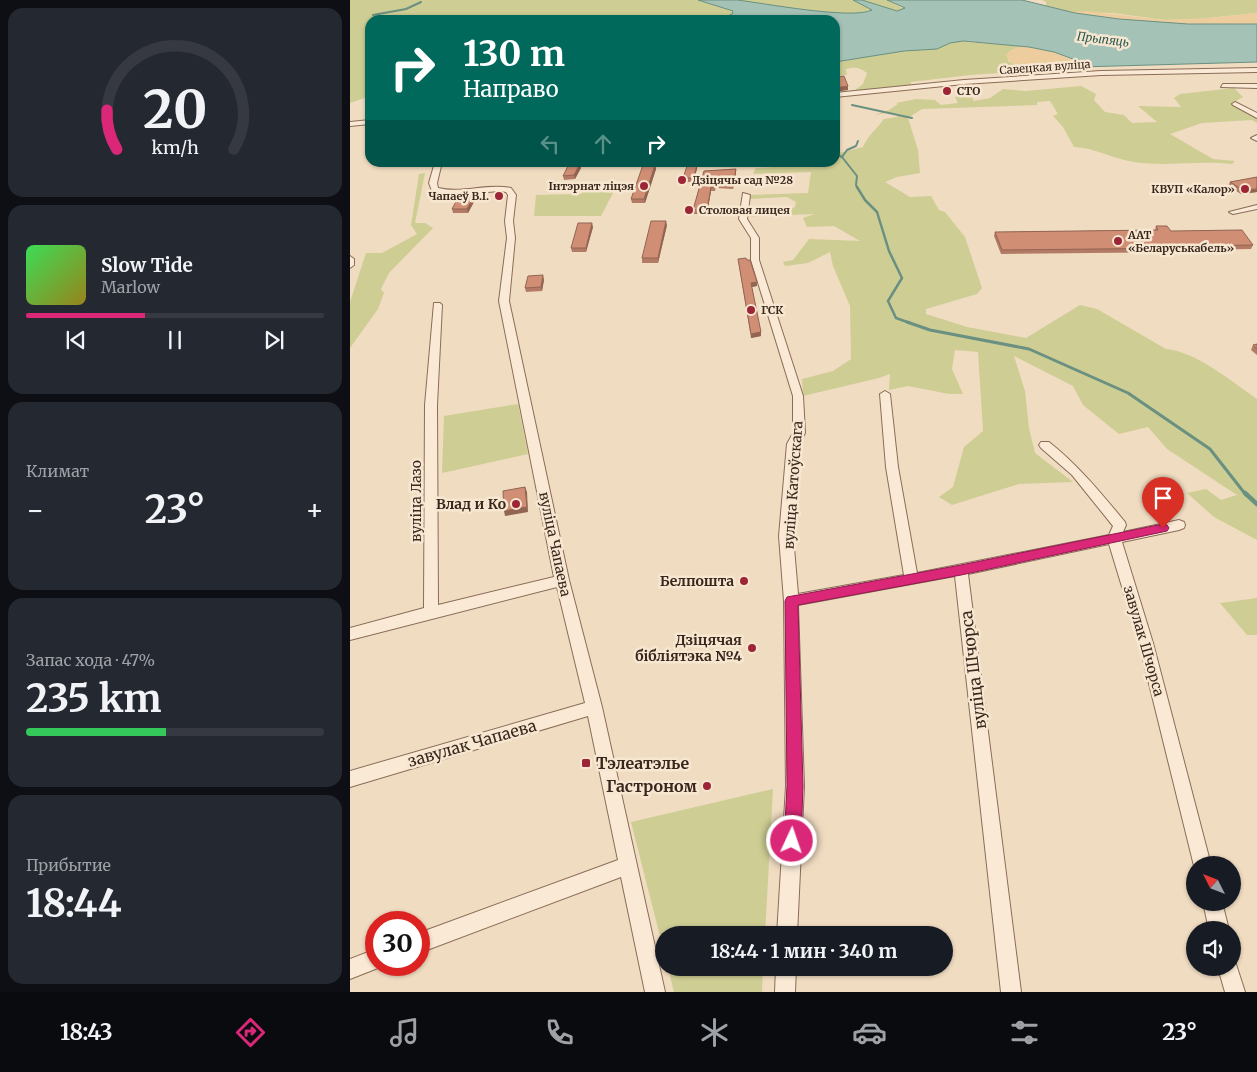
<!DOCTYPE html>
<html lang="ru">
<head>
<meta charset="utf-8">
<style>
  :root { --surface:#171b24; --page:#242831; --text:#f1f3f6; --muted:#9ea1a6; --line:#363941; --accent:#db2777 }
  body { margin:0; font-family:Merriweather,serif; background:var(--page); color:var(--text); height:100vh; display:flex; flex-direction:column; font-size:19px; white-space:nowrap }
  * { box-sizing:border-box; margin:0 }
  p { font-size:16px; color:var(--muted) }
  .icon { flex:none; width:28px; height:28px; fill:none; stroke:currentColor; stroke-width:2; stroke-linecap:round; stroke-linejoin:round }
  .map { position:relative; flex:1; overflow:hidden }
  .side { display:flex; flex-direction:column; gap:8px; padding:8px; background:#0d0f14; width:350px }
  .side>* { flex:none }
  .top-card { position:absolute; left:15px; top:15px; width:475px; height:152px; border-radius:15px; box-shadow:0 1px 4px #0004; background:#00695c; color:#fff; overflow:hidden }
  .needle { width:32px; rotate:312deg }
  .buttons { position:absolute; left:836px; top:856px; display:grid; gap:10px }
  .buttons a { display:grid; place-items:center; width:55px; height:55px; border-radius:50%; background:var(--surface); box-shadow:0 1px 4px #0004; font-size:25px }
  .speed { position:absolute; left:15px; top:911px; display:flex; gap:10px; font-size:25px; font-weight:700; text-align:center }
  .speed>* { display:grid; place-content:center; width:65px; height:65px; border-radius:50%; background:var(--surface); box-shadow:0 1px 4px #0004; line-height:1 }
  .speed .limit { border:8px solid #d22; background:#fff; color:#111 }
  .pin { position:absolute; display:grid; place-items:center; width:42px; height:42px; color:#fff; margin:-51px -21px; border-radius:50% 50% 50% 0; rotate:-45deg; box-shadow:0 0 5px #0007 }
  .pin .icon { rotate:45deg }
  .me { position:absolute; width:55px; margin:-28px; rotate:3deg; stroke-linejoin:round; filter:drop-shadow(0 0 4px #0008) }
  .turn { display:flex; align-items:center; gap:18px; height:105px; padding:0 15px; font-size:22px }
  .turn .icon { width:65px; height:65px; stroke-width:2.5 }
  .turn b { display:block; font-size:35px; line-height:42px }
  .lanes { display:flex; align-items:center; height:48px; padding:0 15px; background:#0003; justify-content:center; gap:25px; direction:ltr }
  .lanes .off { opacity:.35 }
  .big { font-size:38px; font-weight:700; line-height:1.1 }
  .side .tile { flex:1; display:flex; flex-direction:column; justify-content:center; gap:8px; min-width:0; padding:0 18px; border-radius:15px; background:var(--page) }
  .side .dial { align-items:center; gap:0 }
  .dial svg { height:130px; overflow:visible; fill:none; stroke:var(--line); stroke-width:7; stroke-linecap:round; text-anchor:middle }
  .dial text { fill:var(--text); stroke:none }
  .song { display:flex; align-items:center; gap:15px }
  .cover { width:60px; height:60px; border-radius:8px; background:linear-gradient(135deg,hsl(130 70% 55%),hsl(50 70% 35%)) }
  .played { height:5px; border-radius:2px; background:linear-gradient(90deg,var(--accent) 40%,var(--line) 40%) }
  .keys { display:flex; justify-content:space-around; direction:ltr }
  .heat { display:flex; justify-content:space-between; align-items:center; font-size:28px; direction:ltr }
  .charge { height:8px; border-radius:4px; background:linear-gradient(90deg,#34c759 47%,var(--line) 0) }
  .trip { position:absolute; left:305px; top:926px; width:298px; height:50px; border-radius:25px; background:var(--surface); box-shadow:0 1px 4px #0004; font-weight:700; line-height:50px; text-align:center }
  .dock { display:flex; height:80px; justify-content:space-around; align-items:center; background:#090b0e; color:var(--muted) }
  .dock .icon { width:35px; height:35px }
  .dock .on { color:var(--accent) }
  .dock b { font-size:22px; color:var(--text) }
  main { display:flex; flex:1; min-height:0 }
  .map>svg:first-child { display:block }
</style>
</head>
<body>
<main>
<section class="side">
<div class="tile dial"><svg viewBox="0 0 100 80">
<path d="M14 69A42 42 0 1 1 86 69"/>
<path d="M14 69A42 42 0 0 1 8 45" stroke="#db2777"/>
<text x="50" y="56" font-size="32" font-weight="700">20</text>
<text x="50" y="72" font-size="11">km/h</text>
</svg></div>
<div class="tile">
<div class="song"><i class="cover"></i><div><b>Slow Tide</b><p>Marlow</p></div></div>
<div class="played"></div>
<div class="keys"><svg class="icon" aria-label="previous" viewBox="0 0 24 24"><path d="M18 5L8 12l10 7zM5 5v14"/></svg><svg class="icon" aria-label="pause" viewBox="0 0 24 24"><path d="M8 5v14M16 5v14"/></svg><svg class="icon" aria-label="next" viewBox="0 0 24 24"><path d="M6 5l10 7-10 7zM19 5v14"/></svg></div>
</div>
<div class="tile"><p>Климат</p>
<div class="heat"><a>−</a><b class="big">23°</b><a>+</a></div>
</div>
<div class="tile"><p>Запас хода · 47%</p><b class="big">235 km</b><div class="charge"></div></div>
<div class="tile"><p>Прибытие</p><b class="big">18:44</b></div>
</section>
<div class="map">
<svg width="907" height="992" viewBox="0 0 907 992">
  <rect width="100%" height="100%" fill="#f0dcc1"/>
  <g fill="#cecd94">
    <path d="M0,0H537L615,42L671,46L660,51L658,61L673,68L724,65L739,67L620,75L561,82V86L501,93L513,84L517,73C509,67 505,67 496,69L497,75H485V20H20V96L0,103Z"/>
    <polygon points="692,0 907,0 907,13 848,19 814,20 763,13 718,12 696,6 696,2"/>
    <path d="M731,86L746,94L744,100L755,112L774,115L782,123L807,122L788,106L831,107L824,98L830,94L884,88L893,97L882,103L907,118V123L902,120L852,123L820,134L863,159L885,161L882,164C849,160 817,167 784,162C763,159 746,148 724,147L713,127L703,116L708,114L700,101L687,102V105L572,109L558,118L568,150L570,173L547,177L535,182L560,197L581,196L589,210L595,212L615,237L632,288L627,294L576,309V314L617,327L676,338L730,305L747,309L816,349C847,352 881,381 907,399V540L864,517L837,493L856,489L871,500L887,495L817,449L798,427L769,434L733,405L723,386L664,356L675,391L679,428L685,453L723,482L669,484L602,505L589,497L603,487L614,447L633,431L628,352L605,350L602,369L613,394H599L558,386L539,390L540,374L529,378L453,396L452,379L483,371L501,359L500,306L483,266L480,252L458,263L435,266L433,262L443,260L459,239L510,241L484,226L457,227L453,218L464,214L398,217V213L438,211L445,207L446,202L437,197L399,199V195L458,193L461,172L403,174L406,168L439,166L440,163H453L455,164L460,163L485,162V154L513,147C518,135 527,129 534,119L547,117L549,114L537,113L524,115L539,110L548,104L546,103L566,99L585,100L591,105L608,103L605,97L620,94L624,101L640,98L653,89L676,91Z"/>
    <polygon points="75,173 65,223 75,223 83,228 39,273 31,289 34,293 28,309 0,348 0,302 16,253 32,253 67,234 61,225 69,174"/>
    <polygon points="237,185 267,185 251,216 184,216 186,195 231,194"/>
    <polygon points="168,404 178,454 92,473 94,416"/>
    <polygon points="907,598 907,635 897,635 870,603"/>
    <polygon points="423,789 415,935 314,935 314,952 281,822"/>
    <polygon points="318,968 413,968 412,992 324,992"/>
  </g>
  <g fill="#edcd9d">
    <path d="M737,11L814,20L860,18L907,13V24C844,26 780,23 718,12Z"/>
    <path d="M671,46L700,51L723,60L724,65C707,66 663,75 656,55L660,51Z"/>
  </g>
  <path fill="#a4c2b5" stroke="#6a9082" d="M348,0C360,0 374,0 387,0C413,3 502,20 522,10L503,0H512L547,11L555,8L537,0H672L725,13L769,19L838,24H907V62L729,67L724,65L723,59L704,52L679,47L613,41L600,43L587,49L554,51L485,62V20H369L382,14L383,11Z"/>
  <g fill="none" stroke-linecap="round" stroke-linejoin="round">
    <g stroke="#6a9082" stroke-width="2">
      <polyline points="23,15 56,9 71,2"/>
      <polyline points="502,105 562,118"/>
      <polyline points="508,141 506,146 497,150 492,157 507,176 506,185 508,189"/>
      <polyline points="485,154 492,157"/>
    </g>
    <polyline stroke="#6a9082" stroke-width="2.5" points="507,187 515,200 527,212 539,251 552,278 538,301 546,318 560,323"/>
    <polyline stroke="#6a9082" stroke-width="3" points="557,322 580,330 679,349 778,393 860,449 896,495"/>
    <polyline stroke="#6a9082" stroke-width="4.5" points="895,493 907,504"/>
    <g stroke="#8a6c58" stroke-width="2">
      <g id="minor">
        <polygon points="907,68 907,72 751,75 614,84 485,97 485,93 614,80 751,71"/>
        <polygon points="873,84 907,84 907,88 871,87"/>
        <polygon points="885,102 907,113 907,118 883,105 882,104"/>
        <polygon points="20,120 20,124 0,126 0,122"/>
        <polygon points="907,135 907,141 901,138"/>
        <path d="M85,162H92L87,183L88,188C112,194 137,183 161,188L166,195L163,221L165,238L159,301L219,580L252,707L315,992H295L271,877L69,953V933L268,860L238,716L0,787V771L235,703L207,587L0,640V628L74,608L75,405L84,303H90L92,305L87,405L88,605L204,577L149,301L157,238L155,221L158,195L156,192L150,191L100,195L82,191L79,183Z"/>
        <path d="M393,193L400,195L397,219L409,238V260L453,396L455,433L449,444L443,536L448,594L554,575L536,467L530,394L535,391L540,394L548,467L567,573L759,535L763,526L722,475L691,448L689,445L691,442H699C728,465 751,493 775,522L776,525L773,532L829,520L834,522L835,525L834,528L829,530L772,542L803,643L861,865H845V870L789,643L759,544L618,574L671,992H651L605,576L448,605L454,786L447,935H427L436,786L434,601L429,536L437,444L443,433V396L401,260V238L389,219Z"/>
        <polygon points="907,205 907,209 883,214 879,212"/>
        <polygon points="0,256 4,259 4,265 0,268"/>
        <polygon points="853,902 872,902 879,930 859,930"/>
        <polygon points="26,949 26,965 33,966 0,979 0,959"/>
        <polygon points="882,960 885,961 895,992 875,992 868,968 882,968"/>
        <polygon points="426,968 446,968 445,992 425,992"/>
      </g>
    </g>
    <use href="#minor" fill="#faead5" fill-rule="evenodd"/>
  </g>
  <g fill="#b37b65">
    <polygon points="230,164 231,168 225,179 214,180 213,176"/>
    <polygon points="305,165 306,169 295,203 282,203 281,199"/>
    <polygon points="347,166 347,169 343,182 333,182 333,178"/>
    <polygon points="386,169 386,173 383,189 366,188 365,191 361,191 357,214 344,214 343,210 354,171"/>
    <polygon points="907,177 907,192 891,194 878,186 880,182"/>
    <polygon points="124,196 125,200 118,213 103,213 102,209"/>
    <polygon points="317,225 308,263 292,263 292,258"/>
    <polygon points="806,226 821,231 903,245 901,249 843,250 842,252 651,254 644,236 645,232 805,230"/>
    <polygon points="243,227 236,252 222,252 221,248"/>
    <polygon points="388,259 397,260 407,286 402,287 411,336 401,338"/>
    <polygon points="194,280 192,291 176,292 175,288"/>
    <polygon points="907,344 907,355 901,350 903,345"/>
  </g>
  <g fill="#926452">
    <polygon points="498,86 498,90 485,92 485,88"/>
    <polygon points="230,164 231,168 225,179 224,175"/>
    <polygon points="305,165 306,169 295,203 294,199"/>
    <polygon points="347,166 347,169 343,182 343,178"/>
    <polygon points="386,169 386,173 383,189 383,185"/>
    <polygon points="361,187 361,191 357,214 357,210"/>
    <polygon points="907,189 907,192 891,194 893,190"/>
    <polygon points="124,196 125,200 118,213 117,209"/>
    <polygon points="316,221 317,225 308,263 308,258"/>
    <polygon points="242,223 243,227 236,252 236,248"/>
    <polygon points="193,275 194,280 192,291 191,287"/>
    <polygon points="407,282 407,286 401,287 401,283"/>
    <polygon points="411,332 411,336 401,338 401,334"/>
    <polygon points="175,487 177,492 178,512 155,516 154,511"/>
  </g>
  <g fill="#d08f75" stroke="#926452">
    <polygon points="494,76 498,86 485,88 485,77"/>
    <polygon points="219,164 230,164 224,175 213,176"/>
    <polygon points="293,165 305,165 294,199 281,199"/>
    <polygon points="337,166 347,166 343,178 333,178"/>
    <polygon points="386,169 383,185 365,185 365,187 361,187 357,210 343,210 354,171"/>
    <polygon points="907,177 907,189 893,190 880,182"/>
    <polygon points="109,196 124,196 117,209 102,209"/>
    <polygon points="301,221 316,221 308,258 292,258"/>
    <polygon points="228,223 242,223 236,248 221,248"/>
    <polygon points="806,226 817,226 821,231 892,230 903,245 842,246 844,248 652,250 645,232 808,230"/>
    <polygon points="396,258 397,260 400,260 407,282 401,283 411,332 401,334 388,259"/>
    <polygon points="193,275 191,287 175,288 178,276"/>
    <polygon points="907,344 907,349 903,345"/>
    <polygon points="175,487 177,507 154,511 153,491"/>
  </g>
  <polygon fill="#db2777" stroke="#8e194d" points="813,524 817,525 819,528 817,531 611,575 448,605 453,786 451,841 448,847 442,849 437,847 434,841 437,786 435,601 437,597 611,565"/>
  <g fill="#9c2536" stroke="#f7e7d1" stroke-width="2">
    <circle cx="597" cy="91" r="5"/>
    <circle cx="332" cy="180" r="5"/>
    <circle cx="294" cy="186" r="5"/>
    <circle cx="895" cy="189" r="5"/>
    <circle cx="149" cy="196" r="5"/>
    <circle cx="339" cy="210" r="5"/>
    <circle cx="768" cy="241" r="5"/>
    <circle cx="401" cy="310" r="5"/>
    <circle cx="166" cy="504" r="5"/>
    <circle cx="394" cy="581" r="5"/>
    <circle cx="402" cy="648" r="5"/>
    <rect x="231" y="758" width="10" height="10" rx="2.5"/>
    <circle cx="357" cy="786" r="5"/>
  </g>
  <g text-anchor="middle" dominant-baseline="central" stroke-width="5" stroke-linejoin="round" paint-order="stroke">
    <g font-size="11" fill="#39271d" stroke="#f7e7d1">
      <text transform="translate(695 67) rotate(-4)">Савецкая вуліца</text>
    </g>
    <g font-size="11" font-weight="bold" fill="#39271d" stroke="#f7e7d1" text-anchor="start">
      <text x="607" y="91">СТО</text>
      <text x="342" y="180">Дзіцячы сад №28</text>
      <text x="284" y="186" text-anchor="end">Інтэрнат ліцэя</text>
      <text x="885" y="189" text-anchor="end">КВУП «Калор»</text>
      <text x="139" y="196" text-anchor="end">Чапаеў В.І.</text>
      <text x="349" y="210">Столовая лицея</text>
      <text x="778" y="235">ААТ<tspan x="778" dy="13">«Беларуськабель»</tspan></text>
      <text x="411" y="310">ГСК</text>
    </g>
    <g font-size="12" font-style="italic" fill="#2b5a50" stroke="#f7e7d1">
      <text transform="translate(753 39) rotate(7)">Прыпяць</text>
    </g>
    <g font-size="14" fill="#39271d" stroke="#f7e7d1">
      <text transform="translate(443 485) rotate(-86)">вуліца Катоўскага</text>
      <text transform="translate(66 501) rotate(-90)">вуліца Лазо</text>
      <text transform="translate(205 544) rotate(78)">вуліца Чапаева</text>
      <text transform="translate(794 641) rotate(74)">завулак Шчорса</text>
    </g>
    <g font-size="14" font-weight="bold" fill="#39271d" stroke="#f7e7d1" text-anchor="end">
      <text x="156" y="504">Влад и Ко</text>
      <text x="384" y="581">Белпошта</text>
      <text x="392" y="640">Дзіцячая<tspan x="392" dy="16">бібліятэка №4</tspan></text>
    </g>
    <g font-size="16" fill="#39271d" stroke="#f7e7d1">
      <text transform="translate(623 670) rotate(-97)">вуліца Шчорса</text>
      <text transform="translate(122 743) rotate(-16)">завулак Чапаева</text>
    </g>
    <g font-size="16" font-weight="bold" fill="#39271d" stroke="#f7e7d1" text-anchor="start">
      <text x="246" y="763">Тэлеатэлье</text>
      <text x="347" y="786" text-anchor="end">Гастроном</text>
    </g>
  </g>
</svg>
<div class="buttons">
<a><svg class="needle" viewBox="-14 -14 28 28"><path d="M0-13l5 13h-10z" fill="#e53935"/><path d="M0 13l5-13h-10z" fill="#9ea1a6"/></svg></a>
<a><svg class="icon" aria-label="sound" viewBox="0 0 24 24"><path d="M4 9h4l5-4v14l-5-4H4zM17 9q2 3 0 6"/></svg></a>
</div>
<div class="speed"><div class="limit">30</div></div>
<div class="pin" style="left:813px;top:528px;background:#d93025"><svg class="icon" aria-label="arrive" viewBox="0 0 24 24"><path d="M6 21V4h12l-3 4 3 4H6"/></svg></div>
<svg class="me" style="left:442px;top:841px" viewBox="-20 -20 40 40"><circle r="17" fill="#db2777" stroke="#fff" stroke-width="3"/><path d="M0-11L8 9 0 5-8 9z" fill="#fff"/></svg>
<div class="trip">18:44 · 1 мин · 340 m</div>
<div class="top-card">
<div class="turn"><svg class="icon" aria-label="right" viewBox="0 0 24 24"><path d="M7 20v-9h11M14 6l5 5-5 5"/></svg><div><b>130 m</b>Направо</div></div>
<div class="lanes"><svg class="icon off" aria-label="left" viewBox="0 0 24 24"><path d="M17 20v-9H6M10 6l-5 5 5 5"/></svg><svg class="icon off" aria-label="ahead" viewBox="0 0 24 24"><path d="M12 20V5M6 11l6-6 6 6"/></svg><svg class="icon" aria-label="right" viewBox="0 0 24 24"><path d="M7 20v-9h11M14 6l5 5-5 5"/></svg></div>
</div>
</div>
</main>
<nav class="dock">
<b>18:43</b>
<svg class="icon on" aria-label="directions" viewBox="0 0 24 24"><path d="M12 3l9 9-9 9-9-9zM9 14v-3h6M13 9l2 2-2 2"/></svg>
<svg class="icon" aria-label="music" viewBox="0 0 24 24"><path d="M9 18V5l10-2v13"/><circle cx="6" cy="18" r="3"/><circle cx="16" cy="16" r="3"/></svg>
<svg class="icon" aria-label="phone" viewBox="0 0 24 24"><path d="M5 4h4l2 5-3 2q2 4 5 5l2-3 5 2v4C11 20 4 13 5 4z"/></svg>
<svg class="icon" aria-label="climate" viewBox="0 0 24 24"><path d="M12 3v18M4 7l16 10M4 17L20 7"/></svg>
<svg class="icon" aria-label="car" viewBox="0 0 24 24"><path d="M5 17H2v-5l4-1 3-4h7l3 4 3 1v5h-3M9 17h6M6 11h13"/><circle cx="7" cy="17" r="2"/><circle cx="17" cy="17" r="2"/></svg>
<svg class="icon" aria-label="filters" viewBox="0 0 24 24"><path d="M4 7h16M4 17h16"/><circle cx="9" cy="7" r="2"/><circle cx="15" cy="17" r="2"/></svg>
<b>23°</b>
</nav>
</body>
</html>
